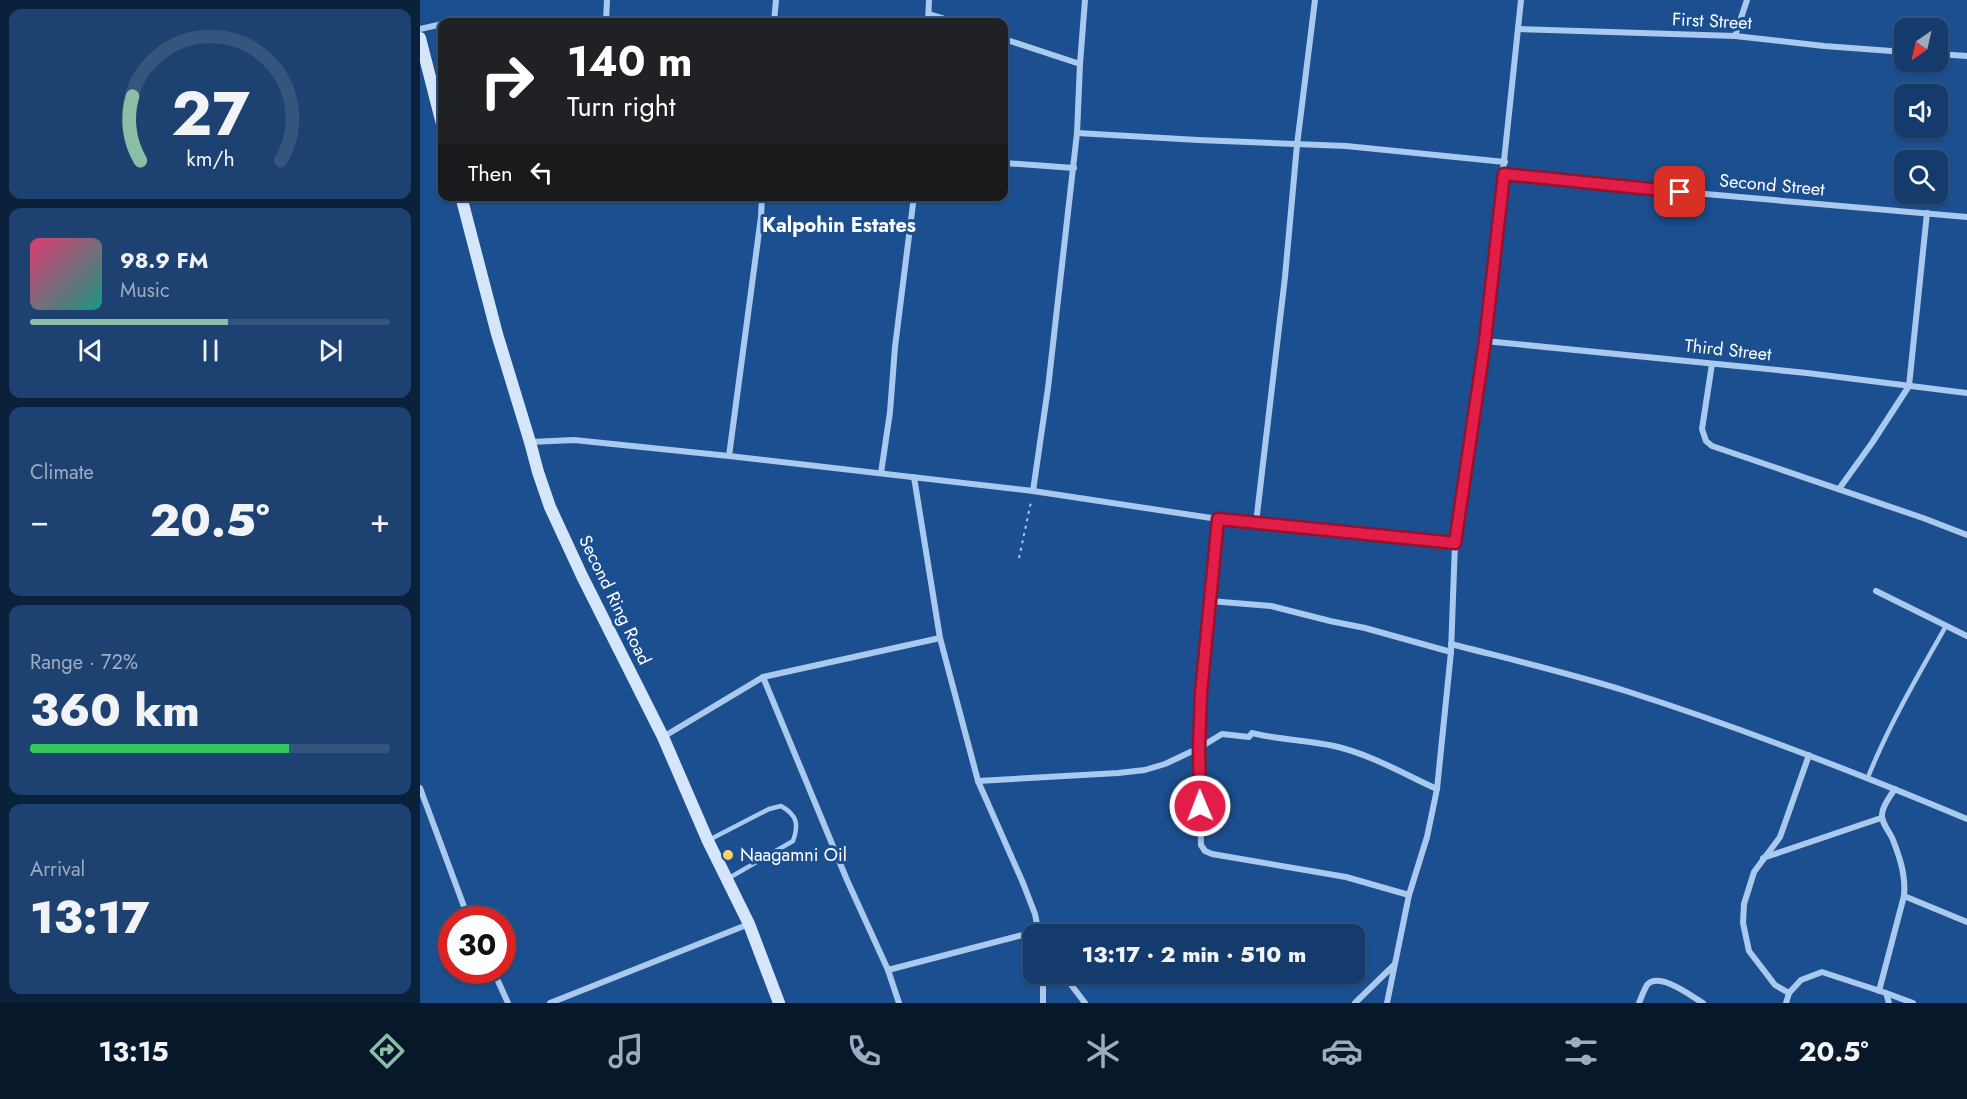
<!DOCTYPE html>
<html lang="en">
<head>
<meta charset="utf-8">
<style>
  :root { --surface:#143b6b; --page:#1d4271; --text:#f1f3f6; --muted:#9dadc1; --line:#33557e; --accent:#8abfa5 }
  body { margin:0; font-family:Jost,sans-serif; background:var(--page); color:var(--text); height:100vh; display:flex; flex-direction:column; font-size:22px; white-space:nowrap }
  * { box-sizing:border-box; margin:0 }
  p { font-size:20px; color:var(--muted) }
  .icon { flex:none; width:33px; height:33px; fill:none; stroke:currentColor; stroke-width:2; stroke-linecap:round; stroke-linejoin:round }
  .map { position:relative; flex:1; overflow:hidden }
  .details { display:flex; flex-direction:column; gap:9px; padding:9px; background:#0b203b; width:420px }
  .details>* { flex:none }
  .hud { position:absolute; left:18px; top:18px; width:570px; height:183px; border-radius:12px; box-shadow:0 2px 4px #0004,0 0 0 2px var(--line); background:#202124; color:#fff; overflow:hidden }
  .needle { width:39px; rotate:214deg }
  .buttons { position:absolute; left:1474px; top:18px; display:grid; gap:12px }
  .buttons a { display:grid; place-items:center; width:54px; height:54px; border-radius:12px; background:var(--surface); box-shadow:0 2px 4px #0004,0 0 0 2px var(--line); font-size:30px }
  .speed { position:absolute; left:18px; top:906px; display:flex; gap:12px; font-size:30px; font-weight:700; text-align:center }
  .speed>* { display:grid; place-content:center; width:78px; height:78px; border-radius:50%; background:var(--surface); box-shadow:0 2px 4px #0004,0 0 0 2px var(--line); line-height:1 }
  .speed .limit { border:9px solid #d22; background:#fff; color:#111 }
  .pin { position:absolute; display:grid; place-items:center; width:51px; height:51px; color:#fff; margin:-26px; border-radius:12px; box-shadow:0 3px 9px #0006 }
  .me { position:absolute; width:66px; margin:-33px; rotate:359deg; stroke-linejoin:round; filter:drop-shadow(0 0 4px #0008) }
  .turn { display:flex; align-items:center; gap:21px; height:126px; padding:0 30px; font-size:27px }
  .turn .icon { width:78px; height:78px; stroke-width:2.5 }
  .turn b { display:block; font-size:42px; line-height:51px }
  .then { display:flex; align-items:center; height:57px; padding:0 30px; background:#0003; gap:12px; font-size:22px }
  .big { font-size:45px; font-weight:800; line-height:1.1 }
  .details .widget { flex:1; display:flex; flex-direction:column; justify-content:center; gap:9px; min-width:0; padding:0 21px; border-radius:12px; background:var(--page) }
  .details .dial { align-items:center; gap:0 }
  .dial svg { height:156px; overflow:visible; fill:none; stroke:var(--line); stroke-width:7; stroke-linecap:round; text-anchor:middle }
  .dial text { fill:var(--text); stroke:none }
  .song { display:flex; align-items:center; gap:18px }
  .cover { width:72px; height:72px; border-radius:9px; background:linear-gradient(135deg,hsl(340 70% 55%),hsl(170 70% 35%)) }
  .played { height:6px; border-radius:3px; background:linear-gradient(90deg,var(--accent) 55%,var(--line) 55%) }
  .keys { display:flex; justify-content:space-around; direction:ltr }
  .heat { display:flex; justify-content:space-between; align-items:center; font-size:33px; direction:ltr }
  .charge { height:9px; border-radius:4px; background:linear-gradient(90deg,#34c759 72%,var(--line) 0) }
  .trip { position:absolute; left:603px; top:924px; width:342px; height:60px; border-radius:12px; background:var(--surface); box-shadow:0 2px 4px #0004,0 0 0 2px var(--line); font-weight:800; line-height:60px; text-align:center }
  .menu { display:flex; height:96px; justify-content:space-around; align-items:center; background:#08182b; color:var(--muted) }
  .menu .icon { width:42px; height:42px }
  .menu .selected { color:var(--accent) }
  .menu b { font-size:27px; color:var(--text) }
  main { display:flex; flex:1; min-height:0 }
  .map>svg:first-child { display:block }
</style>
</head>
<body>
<main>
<section class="details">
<div class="widget dial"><svg viewBox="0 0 100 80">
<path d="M14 69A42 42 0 1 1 86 69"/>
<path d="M14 69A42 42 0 0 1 10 36" stroke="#8abfa5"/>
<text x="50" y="56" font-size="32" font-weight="700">27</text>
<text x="50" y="72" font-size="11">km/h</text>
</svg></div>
<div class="widget">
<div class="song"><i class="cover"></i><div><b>98.9 FM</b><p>Music</p></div></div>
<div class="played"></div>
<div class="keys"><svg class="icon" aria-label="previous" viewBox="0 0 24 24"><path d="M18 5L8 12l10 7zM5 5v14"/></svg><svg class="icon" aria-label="pause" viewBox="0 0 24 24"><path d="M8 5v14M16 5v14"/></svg><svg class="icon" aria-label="next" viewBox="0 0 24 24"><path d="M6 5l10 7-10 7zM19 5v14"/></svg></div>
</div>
<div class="widget"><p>Climate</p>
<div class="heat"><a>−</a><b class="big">20.5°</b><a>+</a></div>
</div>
<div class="widget"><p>Range · 72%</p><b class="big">360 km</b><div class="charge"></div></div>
<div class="widget"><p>Arrival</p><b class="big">13:17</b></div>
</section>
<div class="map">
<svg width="1547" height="1003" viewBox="0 0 1547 1003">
  <rect width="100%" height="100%" fill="#1b4f8f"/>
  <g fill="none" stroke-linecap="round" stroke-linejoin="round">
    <polyline stroke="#a9c9ee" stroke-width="2" stroke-dasharray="3 4.5" stroke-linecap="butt" points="599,558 611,502"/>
    <g stroke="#a9c9ee" stroke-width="4.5">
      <path d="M1448,777C1469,725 1498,675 1526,626"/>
      <path d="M289,840L349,809L361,806C377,815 379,824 373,841L309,878"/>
    </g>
    <g stroke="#a9c9ee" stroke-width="6">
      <polyline points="509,14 535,22"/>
      <polyline points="31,22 41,22"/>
      <polyline points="186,22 187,0"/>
      <polyline points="354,22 356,0"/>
      <polyline points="508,22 509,0"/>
      <polyline points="0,29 22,24"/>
      <polyline points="1098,29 1315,36 1404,46 1485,52"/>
      <polyline points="1315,36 1327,0"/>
      <polyline points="584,39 660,64"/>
      <polyline points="1518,54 1547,56"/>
      <polyline points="657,133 778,140 926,146 1085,162"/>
      <polyline points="584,163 654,168"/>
      <polyline points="1084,174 1171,184 1547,217"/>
      <polyline points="1065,341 1387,373 1547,393"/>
      <polyline points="1292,364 1282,429 1286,441 1292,446 1503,518 1547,535"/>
      <polyline points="110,442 154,440 309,456 613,491 798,519 1035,543"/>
      <polyline points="309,456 341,217 342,196"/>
      <polyline points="461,473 470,412 475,347 494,196"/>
      <polyline points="494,477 520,638 558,781 603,883 615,914 619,934"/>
      <polyline points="1419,489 1452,443 1489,386 1507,213"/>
      <polyline points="613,491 628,388 657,133 660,64 665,0"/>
      <polyline points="798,519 781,693 779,748 781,845 785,851 792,854 926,877 989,895"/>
      <polyline points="836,523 865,277 877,145 895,0"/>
      <polyline points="1456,591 1547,636"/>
      <polyline points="790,601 851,606 910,621 945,628 1031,652"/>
      <path d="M1031,644C1089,659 1149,673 1206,691C1322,728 1435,772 1547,819"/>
      <polyline points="343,677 427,880 468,970 479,1003"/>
      <polyline points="243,737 343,677 520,638"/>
      <polyline points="1389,755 1360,837 1334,872 1324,904 1323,923 1329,951 1355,985 1369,993 1381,980 1402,972 1466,993 1469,1003"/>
      <path d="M558,781L698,773L725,770L745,764L779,748L802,734L829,737L832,733C859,740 887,740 914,746C950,754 984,774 1017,789"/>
      <polyline points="0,788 49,920"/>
      <polyline points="1343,858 1461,818"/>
      <polyline points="1484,896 1547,922"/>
      <polyline points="73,970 88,1003"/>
      <polyline points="468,970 618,931"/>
      <polyline points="623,974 623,1003"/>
      <polyline points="643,974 665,1003"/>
      <path d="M1459,991L1484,896C1486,876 1480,858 1473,840C1470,832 1461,823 1462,814C1463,805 1470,796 1475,789"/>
      <polyline points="1466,993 1493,1003"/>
      <polyline points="130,1003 329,924"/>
      <polyline points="935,1003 974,965"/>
      <polyline points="967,1003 989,895 1007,837 1017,789 1031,652 1035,543 1065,341 1101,0"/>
      <path d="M1219,1003C1221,998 1224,990 1227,985C1239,971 1271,996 1283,1003"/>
      <polyline points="1366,1003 1369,993"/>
    </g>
    <g stroke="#d6e6fa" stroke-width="12">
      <polyline points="0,38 22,124"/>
      <polyline points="41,196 77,334 110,442 118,472 130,507 162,576 243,737 288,841 329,924 359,1003"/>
    </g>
  </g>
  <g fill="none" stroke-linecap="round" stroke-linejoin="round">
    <g stroke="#92132f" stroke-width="15">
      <polyline id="route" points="780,806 779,748 781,693 798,519 1035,543 1065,341 1084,174 1260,192"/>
    </g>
    <use href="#route" stroke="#e11d48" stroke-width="10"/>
  </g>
  <circle fill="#ffd166" stroke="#1b4f8f" stroke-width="2" cx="308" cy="855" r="6"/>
  <g text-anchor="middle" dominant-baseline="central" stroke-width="6" stroke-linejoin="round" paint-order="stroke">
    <g font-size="18" fill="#fff" stroke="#1b4f8f">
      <text transform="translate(1292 21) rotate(3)">First Street</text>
      <text transform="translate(1352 185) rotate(5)">Second Street</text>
      <text transform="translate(1308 350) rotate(6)">Third Street</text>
      <text transform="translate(195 600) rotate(64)">Second Ring Road</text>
    </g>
    <g font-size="18" fill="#fff" stroke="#1b4f8f" text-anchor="start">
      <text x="320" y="855">Naagamni Oil</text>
    </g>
    <g font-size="20" font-weight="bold" fill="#fff" stroke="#1b4f8f">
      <text x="419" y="225">Kalpohin Estates</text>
    </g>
  </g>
</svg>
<div class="buttons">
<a><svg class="needle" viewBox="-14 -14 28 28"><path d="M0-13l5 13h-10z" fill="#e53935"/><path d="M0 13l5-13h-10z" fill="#9dadc1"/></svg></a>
<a><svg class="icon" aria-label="sound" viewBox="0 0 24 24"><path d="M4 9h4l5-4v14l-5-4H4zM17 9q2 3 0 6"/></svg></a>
<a><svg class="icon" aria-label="search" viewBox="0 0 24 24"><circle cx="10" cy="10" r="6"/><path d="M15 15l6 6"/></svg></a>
</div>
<div class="speed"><div class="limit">30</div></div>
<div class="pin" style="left:1260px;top:192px;background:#d93025"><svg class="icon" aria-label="arrive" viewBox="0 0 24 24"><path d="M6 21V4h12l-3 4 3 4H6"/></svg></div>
<svg class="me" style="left:780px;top:806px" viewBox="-20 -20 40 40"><circle r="17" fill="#e11d48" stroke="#fff" stroke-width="3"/><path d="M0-11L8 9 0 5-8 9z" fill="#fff"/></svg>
<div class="trip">13:17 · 2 min · 510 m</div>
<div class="hud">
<div class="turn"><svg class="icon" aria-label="right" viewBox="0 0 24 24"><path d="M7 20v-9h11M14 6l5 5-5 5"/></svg><div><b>140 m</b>Turn right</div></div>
<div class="then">Then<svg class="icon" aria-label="left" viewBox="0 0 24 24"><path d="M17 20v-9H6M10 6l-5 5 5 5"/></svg></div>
</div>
</div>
</main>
<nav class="menu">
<b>13:15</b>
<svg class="icon selected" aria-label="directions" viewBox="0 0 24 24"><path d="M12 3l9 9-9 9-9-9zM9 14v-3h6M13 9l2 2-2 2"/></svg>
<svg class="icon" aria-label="music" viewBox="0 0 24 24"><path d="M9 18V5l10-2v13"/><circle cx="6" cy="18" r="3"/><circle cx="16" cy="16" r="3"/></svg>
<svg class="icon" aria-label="phone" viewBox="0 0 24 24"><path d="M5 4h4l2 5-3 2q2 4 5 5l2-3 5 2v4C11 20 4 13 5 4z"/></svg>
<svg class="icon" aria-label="climate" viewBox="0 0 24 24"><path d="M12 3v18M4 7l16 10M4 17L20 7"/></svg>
<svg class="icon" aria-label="car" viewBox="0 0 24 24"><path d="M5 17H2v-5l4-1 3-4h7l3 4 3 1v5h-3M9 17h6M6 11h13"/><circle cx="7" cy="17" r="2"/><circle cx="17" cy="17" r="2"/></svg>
<svg class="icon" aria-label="filters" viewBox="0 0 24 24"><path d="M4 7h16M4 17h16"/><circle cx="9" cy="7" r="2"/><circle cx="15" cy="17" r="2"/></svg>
<b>20.5°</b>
</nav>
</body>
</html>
